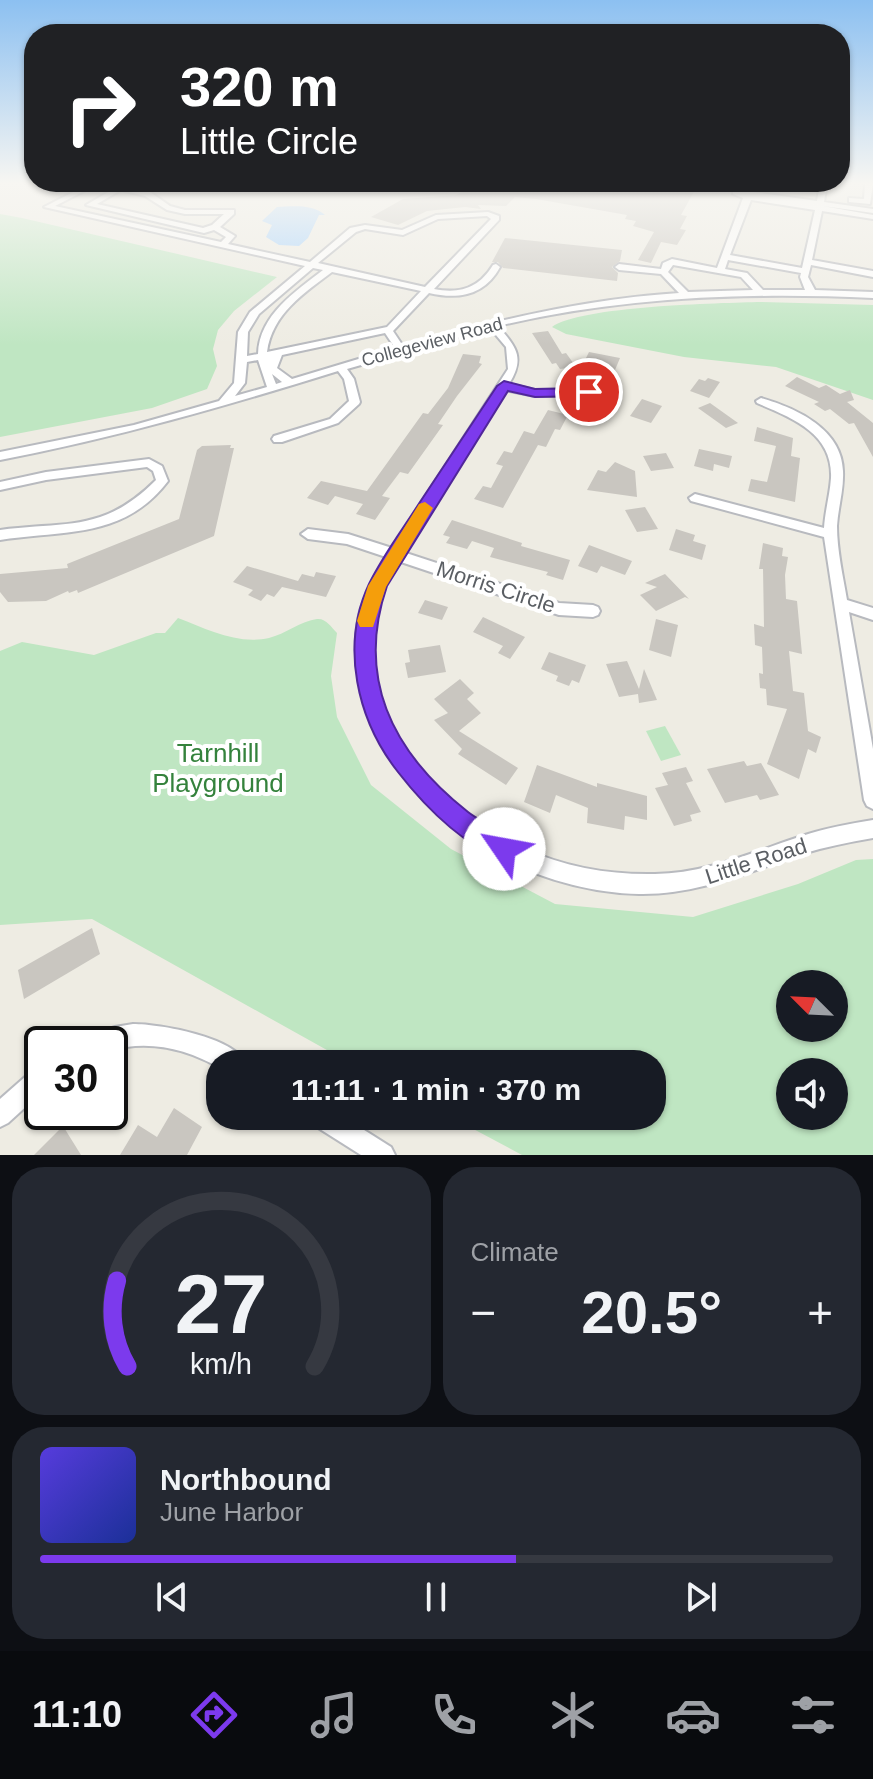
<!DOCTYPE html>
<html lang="en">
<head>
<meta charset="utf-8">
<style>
  :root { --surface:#171b24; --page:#242831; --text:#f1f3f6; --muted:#9ea1a6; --line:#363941; --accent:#7c3aed }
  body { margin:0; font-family:Helvetica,sans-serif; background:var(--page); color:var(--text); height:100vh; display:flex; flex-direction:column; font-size:30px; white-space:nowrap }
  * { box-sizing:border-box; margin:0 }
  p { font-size:26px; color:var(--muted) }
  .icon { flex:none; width:44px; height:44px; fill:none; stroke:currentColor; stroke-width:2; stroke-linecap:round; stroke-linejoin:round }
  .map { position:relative; height:1155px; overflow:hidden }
  .panel { display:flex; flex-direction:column; gap:12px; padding:12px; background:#0d0f14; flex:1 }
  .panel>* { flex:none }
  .banner { position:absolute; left:24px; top:24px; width:826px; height:168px; border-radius:32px; box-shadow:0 2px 6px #0004; background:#202124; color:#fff; overflow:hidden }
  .needle { width:52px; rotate:294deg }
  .buttons { position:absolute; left:776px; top:970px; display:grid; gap:16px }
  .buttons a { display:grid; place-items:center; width:72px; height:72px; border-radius:50%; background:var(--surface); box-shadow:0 2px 6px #0004; font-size:40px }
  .speed { position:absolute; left:24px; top:1026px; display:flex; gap:16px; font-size:40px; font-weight:700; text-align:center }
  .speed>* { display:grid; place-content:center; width:104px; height:104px; border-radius:50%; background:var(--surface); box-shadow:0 2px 6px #0004; line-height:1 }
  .speed .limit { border:4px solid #111; border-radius:12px; background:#fff; color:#111 }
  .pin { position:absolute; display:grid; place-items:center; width:68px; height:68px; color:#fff; margin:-34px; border:4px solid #fff; border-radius:50%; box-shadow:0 2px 8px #0007 }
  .me { position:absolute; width:88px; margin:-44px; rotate:303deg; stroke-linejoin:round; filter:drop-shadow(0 0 6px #0008) }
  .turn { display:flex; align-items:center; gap:28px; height:168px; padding:0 24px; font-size:36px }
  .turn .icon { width:104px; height:104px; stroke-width:2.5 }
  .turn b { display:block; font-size:56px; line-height:68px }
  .big { font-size:60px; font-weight:700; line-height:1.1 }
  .panel .widget { flex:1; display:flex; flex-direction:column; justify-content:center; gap:12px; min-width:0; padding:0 28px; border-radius:32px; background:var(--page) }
  .panel .dial { align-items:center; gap:0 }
  .dial svg { height:208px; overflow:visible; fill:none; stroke:var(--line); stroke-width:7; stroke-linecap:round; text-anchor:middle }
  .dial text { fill:var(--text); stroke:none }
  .song { display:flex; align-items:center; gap:24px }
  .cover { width:96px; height:96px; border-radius:12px; background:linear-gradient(135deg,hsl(250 70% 55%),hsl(230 70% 35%)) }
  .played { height:8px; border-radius:4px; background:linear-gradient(90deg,var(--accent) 60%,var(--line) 60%) }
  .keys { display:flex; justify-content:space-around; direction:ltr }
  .heat { display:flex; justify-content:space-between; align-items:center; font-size:44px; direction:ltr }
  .panel .tiles { flex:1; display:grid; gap:12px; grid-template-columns:1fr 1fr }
  .widget:last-child { grid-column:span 2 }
  .trip { position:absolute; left:206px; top:1050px; width:460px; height:80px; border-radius:32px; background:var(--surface); box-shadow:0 2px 6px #0004; font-weight:700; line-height:80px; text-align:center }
  .dock { display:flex; height:128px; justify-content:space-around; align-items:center; background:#090b0e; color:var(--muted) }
  .dock .icon { width:56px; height:56px }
  .dock .current { color:var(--accent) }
  .dock b { font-size:36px; color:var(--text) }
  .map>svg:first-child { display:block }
</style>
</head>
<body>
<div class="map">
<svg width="873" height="1155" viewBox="0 0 873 1155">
  <rect width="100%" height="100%" fill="#eeece3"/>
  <g fill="#bfe6c2" fill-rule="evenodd">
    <polygon points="0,214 22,218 277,277 234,311 218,330 213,349 217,366 207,389 152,408 0,437"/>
    <path d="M761,302L873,305V400L776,367L684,357L566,334L552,327C580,306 720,303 761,302Z"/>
    <path d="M178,618C207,629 237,645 269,638C285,634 301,621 317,619C326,618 331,627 337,633L331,676L337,717L371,785L451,849L555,904L693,917L798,884L856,860L873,859V1155H522L449,1116H652V1064H352L92,919L0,925V651L22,642L94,655L156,633H165ZM834,984V1028H790V984ZM790,1072H834V1116H790Z"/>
    <polygon points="665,726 681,755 661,761 646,731"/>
  </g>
  <path fill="#a2d1ff" d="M277,207C292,206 314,204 325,215H319L308,238L299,246L279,245L266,237L272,225L262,221Z"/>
  <g fill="#c9c6c0">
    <polygon points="460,184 466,189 494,188 511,184 610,184 629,187 631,184 694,184 692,187 696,188 681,215 687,216 680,229 686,230 677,245 661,242 651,263 638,260 654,232 633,226 636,221 625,219 627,215 536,199 515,197 506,206 478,205 481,209 465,207 427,211 398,225 371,217 403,199 456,195 462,192"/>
    <polygon points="505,238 622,250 620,261 612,267 618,273 617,281 503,268 498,262 492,262"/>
    <polygon points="548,331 562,354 566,353 576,367 560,369 556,363 552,364 532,333"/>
    <polygon points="589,352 620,358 615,370 592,365 582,366"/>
    <polygon points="463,354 481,356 479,363 482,364 457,396 438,424 443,425 408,474 400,472 382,496 390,498 375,520 356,514 363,504 335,496 328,505 307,498 321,481 367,491 423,413 428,414 448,388"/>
    <polygon points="797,377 819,388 826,385 840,394 850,390 854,400 847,402 873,423 873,457 854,423 849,424 830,409 825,411 814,404 819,402 785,386"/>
    <polygon points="708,378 720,382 709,398 690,391 699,379 705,381"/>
    <polygon points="642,399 662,406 651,423 630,416"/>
    <polygon points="710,403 738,423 726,428 698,408"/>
    <polygon points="548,410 568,415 560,430 555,429 546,447 538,445 503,508 474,499 483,486 491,488 503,466 496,464 504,451 512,453 524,431 534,434"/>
    <polygon points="757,427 793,438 791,456 800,458 795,502 748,491 751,479 767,482 776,446 754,441"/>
    <polygon points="231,445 230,448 234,448 214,536 78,593 77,590 69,593 68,591 46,601 8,602 0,592 0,574 68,568 67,564 179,519 197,450 202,446"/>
    <polygon points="699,449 732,456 729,468 714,464 713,471 694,466"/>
    <polygon points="666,453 674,468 651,471 643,456"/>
    <polygon points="615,462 635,471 637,497 587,490 598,470 606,472"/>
    <polygon points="645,507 658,529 637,532 625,510"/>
    <polygon points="452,520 522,543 521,546 570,560 563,580 546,575 548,572 490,557 494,548 472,541 467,549 446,543 450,537 443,535"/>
    <polygon points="676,529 695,535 693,541 706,545 702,560 669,550"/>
    <polygon points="763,543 783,548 782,556 788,557 785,575 786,599 797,601 802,654 789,651 793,691 804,693 808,731 821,737 816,753 808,749 799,779 767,764 787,709 767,705 766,689 760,688 759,673 763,674 762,647 755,645 754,624 764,627 763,569 759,569"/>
    <polygon points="589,545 632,561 625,575 601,566 597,573 578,566"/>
    <polygon points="247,566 298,581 302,574 314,577 316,572 336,576 326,597 282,587 274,597 267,594 261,601 248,595 253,590 233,582"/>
    <polygon points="665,574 689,599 685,597 656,611 640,595 657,587 645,583"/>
    <polygon points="425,600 448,607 442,620 418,613"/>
    <polygon points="483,617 525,637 510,659 498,653 503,646 473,632"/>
    <polygon points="656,619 678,625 671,657 649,650"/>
    <polygon points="440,645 446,672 408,678 405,663 410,662 408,650"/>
    <polygon points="549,652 586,665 579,683 572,680 569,686 556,681 558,676 541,669"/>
    <polygon points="627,661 639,689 644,669 657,700 639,703 638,694 619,697 606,664"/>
    <polygon points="460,679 474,693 467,699 481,713 459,731 518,768 506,785 458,754 462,749 434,720 448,713 434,699"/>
    <polygon points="744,761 747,766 761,763 779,795 760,800 757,795 725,803 707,769"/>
    <polygon points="537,765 597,787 597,783 647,796 647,820 625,816 624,830 587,823 588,808 556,795 550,813 524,802"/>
    <polygon points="686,767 693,781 686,783 701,812 690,815 692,821 674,826 655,788 668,785 662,773"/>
    <polygon points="92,928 100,954 24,999 18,970"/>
    <polygon points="174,1108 202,1127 187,1155 120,1155 138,1125 157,1137"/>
    <polygon points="63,1126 81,1155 34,1155"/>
  </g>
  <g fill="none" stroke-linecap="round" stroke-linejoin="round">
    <g stroke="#b8babf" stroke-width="4">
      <g id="minor">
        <path d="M89,184H98L55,206L221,242L226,237L214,230L204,233L86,205L122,184H129L126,187L150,192L170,206L185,210H234V214L220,227L235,236L228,244L310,262L350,228L365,225L402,230L436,215L488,212L499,216V220L434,289C460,294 479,288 493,265L496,264L500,267C485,295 459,300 429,293L393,331L403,346C494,321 584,299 679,293L661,274L619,270L615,267L619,264L661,269L663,263L672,259L717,268L743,198L733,194V190L746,191L750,189L753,192L817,201L820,184H827L824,202L873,209V213L823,206L873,215V219L822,211L812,260L873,271V277L811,265L808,277L815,290L873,292V298C746,292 622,297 498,326C517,348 525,358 509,384L535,390L589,389L594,392L589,395L535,396L505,390L403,552L559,603L593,605L598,607L600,611L598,615L593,617L559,615L398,561C389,576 380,593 375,610C348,713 438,810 525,849C565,867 611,875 655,874C707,873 753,852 802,836C825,828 849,824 873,820V838C849,842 825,847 802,854C748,872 698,895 639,894C524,891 403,819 366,707C356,676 352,643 360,611C366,592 377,574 386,557L347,544L308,539L301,534L308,529L348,534L392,548L508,369L506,347L490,328L347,369L354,379L360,402L359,404L338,423L282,442H274L272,439L274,436L330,419L349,401L344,379L338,371C226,406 115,438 0,460V452L134,425L219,401L234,383L238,332L250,312L305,266L44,207ZM121,190L145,196L167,210L185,214H224L212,225L203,228L97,204ZM751,200L815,210L802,268L730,255ZM487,216L491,219L425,287L318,263L356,232L365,229L403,235L438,219ZM728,260L801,273L800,277L805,290H763L747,273L725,269ZM673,265L741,277L753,290L688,292L668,272ZM313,268L323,270C296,291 259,315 258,354L247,356L248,332L259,314ZM332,272L421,291L387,327L267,352C272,314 304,293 332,272ZM385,333L395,348L292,379L277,368L282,355ZM258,360L267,387L235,396L245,383L247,362ZM272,374L282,382L276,384Z"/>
        <polygon points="865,184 873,184 870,204 849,202 849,198 864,199"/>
        <path d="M761,398C796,408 842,429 843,471C844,490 838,508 837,526C837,551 843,576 847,600L873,608V620L849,612L873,749V809L867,806L864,800L824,537L691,501L689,498L695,494L824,528C825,511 830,494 831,478C833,433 792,418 757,403L756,401Z"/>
        <path d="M149,459L162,466L168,481C124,539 65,530 0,540V530C67,521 103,533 156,480L153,471L147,467L46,480L0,490V482L46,472Z"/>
        <path d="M133,1024C160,1024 235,1037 246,1064H220V1068C187,1049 147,1039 110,1051V1044H87L90,1036L115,1027Z"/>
        <polygon points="42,1066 42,1092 8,1123 0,1127 0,1099 34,1069"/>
        <polygon points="308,1116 342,1116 391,1147 395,1155 361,1155 312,1124"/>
      </g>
    </g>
    <use href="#minor" fill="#fff" fill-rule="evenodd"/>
  </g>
  <linearGradient id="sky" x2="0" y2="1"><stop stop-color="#8cc0f1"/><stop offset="0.53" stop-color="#f7f6f2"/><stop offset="1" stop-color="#f7f6f2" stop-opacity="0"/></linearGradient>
  <rect width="873" height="345" fill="url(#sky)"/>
  <path fill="#7c3aed" stroke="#51269a" stroke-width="2" d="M504,381L535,389L589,388L596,392L589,396L535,397L508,391L387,586C355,680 393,753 468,812C483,824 508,831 516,849L512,858L504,861C461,843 426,808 398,772C357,720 340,646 369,584C383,555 403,529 420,502C446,463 472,424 497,386Z"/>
  <polygon fill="#f59e0b" points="425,502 433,508 386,587 373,627 360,627 357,621 368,586 419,504"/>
  <g text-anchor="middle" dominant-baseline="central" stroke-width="8" stroke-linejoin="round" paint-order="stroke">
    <g font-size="18" fill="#5b5f64" stroke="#fff">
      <text transform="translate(432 342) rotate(-15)">Collegeview Road</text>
    </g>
    <g font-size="22" fill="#5b5f64" stroke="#fff">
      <text transform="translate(496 587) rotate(18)">Morris Circle</text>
      <text transform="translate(756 861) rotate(-18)">Little Road</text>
    </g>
    <g font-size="26" fill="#34823c" stroke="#fff">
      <text x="218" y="753">Tarnhill<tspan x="218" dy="30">Playground</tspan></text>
    </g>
  </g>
</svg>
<div class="buttons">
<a><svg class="needle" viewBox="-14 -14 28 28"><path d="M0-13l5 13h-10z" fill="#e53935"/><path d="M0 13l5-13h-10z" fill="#9ea1a6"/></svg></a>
<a><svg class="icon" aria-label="sound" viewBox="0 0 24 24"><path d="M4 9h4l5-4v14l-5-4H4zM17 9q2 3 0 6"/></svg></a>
</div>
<div class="speed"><div class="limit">30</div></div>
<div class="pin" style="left:589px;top:392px;background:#d93025"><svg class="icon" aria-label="arrive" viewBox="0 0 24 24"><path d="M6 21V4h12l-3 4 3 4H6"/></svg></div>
<svg class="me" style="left:504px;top:849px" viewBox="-20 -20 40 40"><circle r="19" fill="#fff"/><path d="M0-13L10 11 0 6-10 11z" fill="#7c3aed"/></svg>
<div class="trip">11:11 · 1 min · 370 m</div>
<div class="banner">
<div class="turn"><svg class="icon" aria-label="right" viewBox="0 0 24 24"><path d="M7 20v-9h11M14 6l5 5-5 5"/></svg><div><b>320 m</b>Little Circle</div></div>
</div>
</div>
<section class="panel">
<div class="tiles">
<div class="widget dial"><svg viewBox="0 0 100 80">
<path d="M14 69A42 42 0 1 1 86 69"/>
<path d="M14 69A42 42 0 0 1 10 36" stroke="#7c3aed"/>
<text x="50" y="56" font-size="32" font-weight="700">27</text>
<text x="50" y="72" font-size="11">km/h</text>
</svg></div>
<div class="widget"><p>Climate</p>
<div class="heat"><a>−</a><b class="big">20.5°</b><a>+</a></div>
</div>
<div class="widget">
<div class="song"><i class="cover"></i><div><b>Northbound</b><p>June Harbor</p></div></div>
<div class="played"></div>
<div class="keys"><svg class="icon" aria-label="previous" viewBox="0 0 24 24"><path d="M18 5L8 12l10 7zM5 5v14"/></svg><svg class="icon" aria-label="pause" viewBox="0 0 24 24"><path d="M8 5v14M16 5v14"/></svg><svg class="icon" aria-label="next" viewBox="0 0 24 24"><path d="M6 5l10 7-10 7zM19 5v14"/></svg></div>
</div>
</div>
</section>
<nav class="dock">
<b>11:10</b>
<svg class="icon current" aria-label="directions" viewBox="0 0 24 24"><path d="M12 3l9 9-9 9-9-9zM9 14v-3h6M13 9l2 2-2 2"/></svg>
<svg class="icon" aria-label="music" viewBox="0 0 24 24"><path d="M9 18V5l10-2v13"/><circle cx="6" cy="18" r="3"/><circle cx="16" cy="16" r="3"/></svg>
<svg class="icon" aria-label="phone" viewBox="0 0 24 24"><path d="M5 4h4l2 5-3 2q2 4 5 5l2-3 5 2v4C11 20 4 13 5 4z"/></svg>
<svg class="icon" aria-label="climate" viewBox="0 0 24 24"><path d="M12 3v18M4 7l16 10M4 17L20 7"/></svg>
<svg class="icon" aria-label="car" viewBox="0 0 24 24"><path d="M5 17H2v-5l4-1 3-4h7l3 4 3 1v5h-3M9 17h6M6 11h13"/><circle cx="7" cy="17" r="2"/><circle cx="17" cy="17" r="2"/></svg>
<svg class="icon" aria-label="filters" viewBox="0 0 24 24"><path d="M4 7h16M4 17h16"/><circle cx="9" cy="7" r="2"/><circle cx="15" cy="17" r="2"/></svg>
</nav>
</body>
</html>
